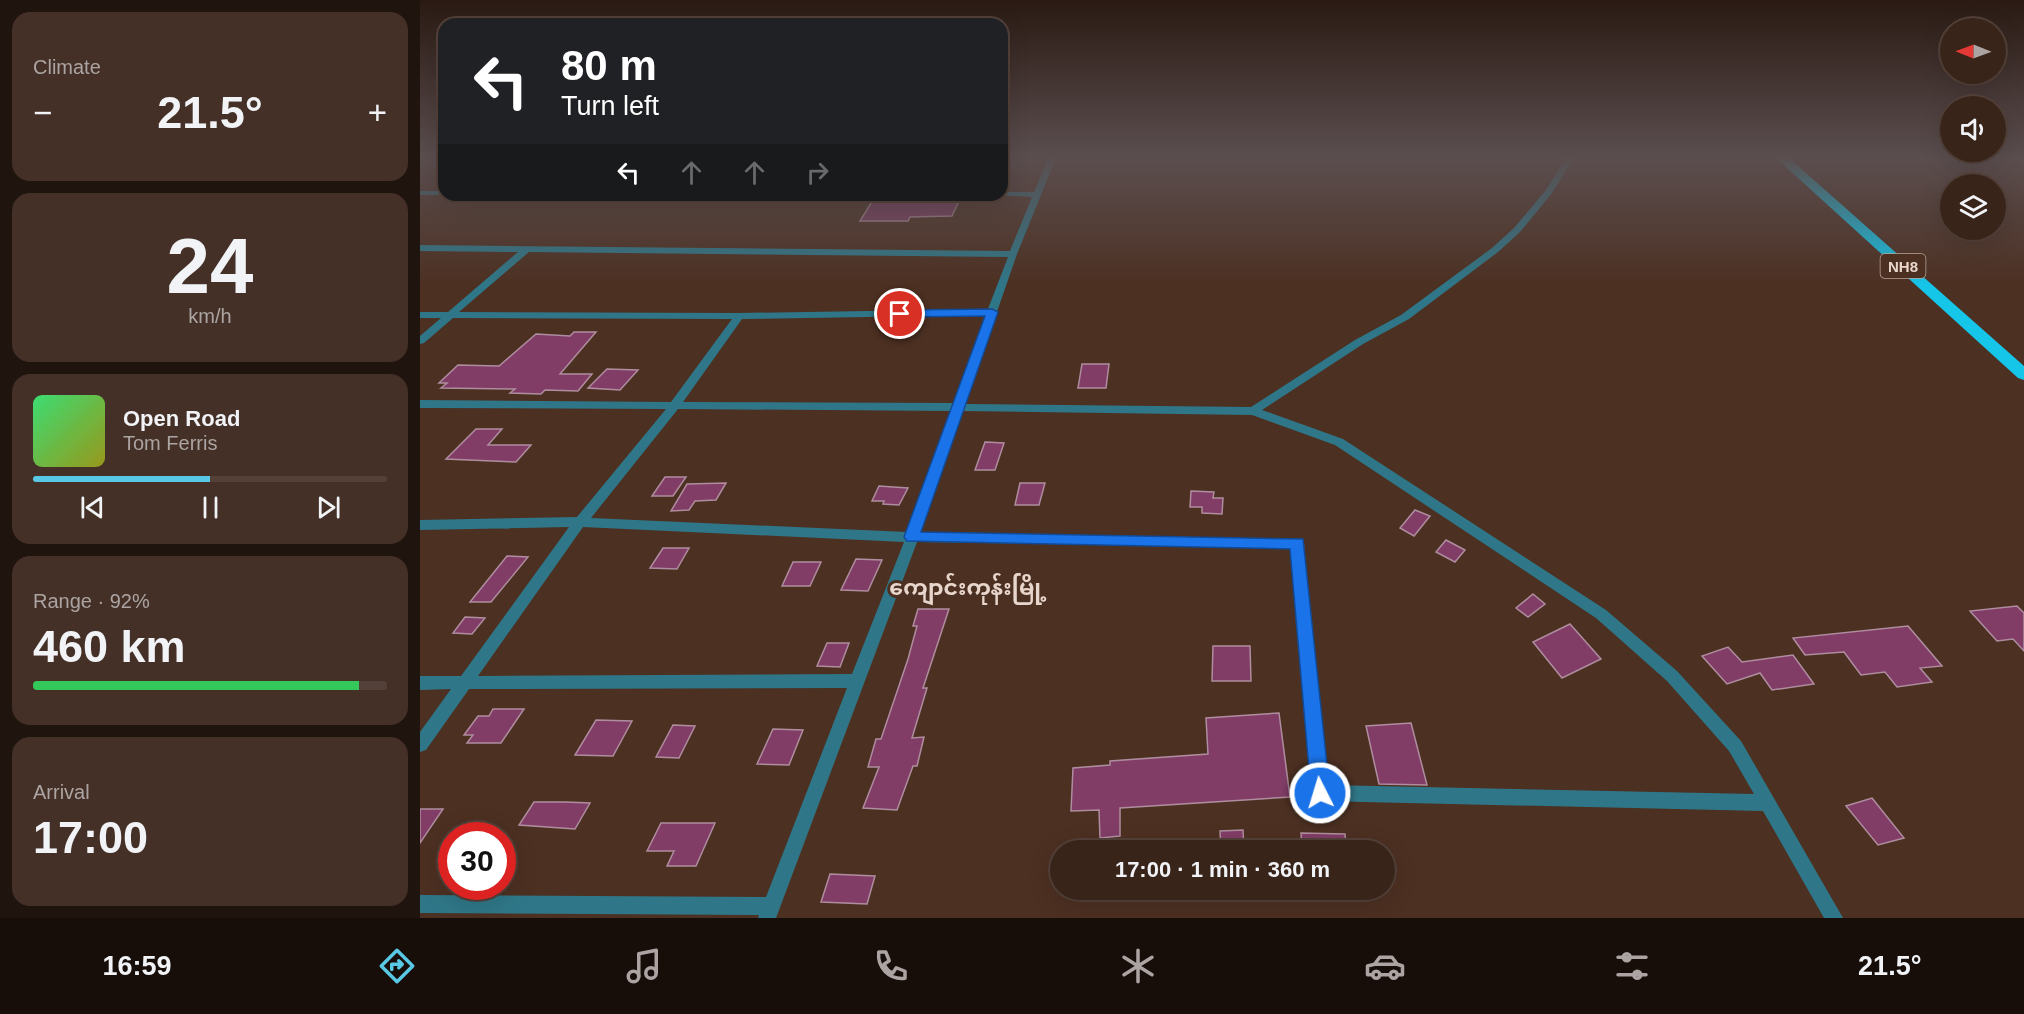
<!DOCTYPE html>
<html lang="en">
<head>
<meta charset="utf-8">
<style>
  :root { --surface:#39241a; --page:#443027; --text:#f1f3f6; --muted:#aba4a2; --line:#534139; --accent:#58c8e4 }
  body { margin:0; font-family:Helvetica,"Noto Sans Myanmar",sans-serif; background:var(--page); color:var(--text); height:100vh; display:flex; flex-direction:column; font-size:22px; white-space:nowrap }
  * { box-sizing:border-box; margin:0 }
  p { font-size:20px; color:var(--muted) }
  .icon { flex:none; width:33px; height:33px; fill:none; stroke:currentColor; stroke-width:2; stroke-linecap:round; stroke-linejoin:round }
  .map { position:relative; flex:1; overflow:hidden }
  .drawer { display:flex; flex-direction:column; gap:12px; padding:12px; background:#1f140e; width:420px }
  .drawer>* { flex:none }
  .top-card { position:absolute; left:18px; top:18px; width:570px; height:183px; border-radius:18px; box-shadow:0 6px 24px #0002,0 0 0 2px var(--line); background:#202124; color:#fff; overflow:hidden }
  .needle { width:39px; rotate:271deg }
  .controls { position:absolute; left:1520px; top:18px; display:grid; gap:12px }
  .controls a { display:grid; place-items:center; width:66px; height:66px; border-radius:50%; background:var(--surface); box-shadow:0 6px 24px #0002,0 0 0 2px var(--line); font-size:30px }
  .speed { position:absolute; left:18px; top:822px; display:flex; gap:12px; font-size:30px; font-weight:700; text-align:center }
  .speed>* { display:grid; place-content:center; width:78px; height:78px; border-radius:50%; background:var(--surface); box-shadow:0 6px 24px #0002,0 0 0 2px var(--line); line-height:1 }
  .speed .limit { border:9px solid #d22; background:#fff; color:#111 }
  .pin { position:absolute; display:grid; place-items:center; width:51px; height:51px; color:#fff; margin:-26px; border:3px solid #fff; border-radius:50%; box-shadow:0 2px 6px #0007 }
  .me { position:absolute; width:66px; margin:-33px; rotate:355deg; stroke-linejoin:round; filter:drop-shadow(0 0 4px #0008) }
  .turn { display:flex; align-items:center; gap:21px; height:126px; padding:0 24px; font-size:27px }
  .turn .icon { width:78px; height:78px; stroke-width:2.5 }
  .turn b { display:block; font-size:42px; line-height:51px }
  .lanes { display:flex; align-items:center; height:57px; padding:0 24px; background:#0003; justify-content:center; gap:30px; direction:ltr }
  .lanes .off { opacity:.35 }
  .big { font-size:45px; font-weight:700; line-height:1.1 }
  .drawer .card { flex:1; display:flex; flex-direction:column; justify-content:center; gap:9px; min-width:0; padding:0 21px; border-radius:18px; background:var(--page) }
  .drawer .dial { align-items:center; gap:0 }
  .dial b { font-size:78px; line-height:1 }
  .song { display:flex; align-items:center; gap:18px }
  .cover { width:72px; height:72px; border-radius:9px; background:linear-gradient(135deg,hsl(140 70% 55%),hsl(60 70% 35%)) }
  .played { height:6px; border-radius:3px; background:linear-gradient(90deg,var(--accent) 50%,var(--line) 50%) }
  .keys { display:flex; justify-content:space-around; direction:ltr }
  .heat { display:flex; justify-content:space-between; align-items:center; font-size:33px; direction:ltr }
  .charge { height:9px; border-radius:4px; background:linear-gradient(90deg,#34c759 92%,var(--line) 0) }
  .trip { position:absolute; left:630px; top:840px; width:345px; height:60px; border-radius:30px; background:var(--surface); box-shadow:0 6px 24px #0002,0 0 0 2px var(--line); font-weight:700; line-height:60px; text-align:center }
  .dock { display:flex; height:96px; justify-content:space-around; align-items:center; background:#170e0a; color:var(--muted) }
  .dock .icon { width:42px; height:42px }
  .dock .on { color:var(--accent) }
  .dock b { font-size:27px; color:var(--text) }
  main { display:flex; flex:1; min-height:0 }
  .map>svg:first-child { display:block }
</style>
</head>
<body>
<main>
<section class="drawer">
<div class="card"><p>Climate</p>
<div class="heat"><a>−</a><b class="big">21.5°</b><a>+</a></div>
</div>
<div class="card dial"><b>24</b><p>km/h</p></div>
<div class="card">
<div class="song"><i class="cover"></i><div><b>Open Road</b><p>Tom Ferris</p></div></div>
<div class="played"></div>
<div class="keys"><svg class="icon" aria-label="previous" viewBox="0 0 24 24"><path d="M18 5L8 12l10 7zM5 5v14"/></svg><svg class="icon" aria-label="pause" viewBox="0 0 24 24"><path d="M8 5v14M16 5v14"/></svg><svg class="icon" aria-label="next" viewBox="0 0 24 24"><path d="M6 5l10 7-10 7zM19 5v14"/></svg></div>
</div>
<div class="card"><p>Range · 92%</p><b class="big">460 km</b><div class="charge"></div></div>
<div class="card"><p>Arrival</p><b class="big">17:00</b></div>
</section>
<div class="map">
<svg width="1604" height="918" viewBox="0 0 1604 918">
  <rect width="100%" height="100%" fill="#4c3022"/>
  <g fill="#813d66" stroke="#af8d9f" stroke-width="1.5">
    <polygon points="453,200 511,200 539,201 532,216 490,217 488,221 440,221"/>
    <polygon points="154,332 176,332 140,374 172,374 158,391 125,390 121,394 90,393 95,389 21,388 27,383 19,383 38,365 79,366 116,334 150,336"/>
    <polygon points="662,364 689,364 686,388 658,388"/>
    <polygon points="187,369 218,370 200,390 168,388"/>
    <polygon points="56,429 82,429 68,445 111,445 96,462 26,459"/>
    <polygon points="565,442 584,443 575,470 555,470"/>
    <polygon points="245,477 266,477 253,496 232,496"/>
    <polygon points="306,483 296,500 275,501 269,510 251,511 267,484"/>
    <polygon points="600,483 625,483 619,505 595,505"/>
    <polygon points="459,486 473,487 488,488 479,505 463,504 464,501 452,501"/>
    <polygon points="771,491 794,492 793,498 803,498 802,514 782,513 782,507 770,507"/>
    <polygon points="995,510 1010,516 994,536 980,528"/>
    <polygon points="1026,540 1045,550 1035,562 1016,552"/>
    <polygon points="243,548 269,548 257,569 230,568"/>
    <polygon points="87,556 108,557 71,602 50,602"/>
    <polygon points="436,559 462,560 448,591 421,590"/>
    <polygon points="373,562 401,562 390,586 362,586"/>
    <polygon points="1113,594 1125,604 1108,617 1096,608"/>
    <polygon points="1597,606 1604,613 1604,651 1593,639 1577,641 1550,611"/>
    <polygon points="498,609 529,609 503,688 507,688 492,738 504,737 497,766 493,766 477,810 443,808 459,767 448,767 456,739 461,739 488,659 497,626 493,626"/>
    <polygon points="45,617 65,618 52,634 33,633"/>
    <polygon points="1150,624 1181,659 1142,678 1113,642"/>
    <polygon points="1488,626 1522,666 1500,668 1512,682 1477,687 1465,672 1441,675 1424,652 1385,655 1373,638"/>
    <polygon points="407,643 429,643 420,667 397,666"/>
    <polygon points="793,646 830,646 831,681 792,681"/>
    <polygon points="1308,647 1322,662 1373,655 1394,684 1352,690 1340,673 1307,684 1282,656"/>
    <polygon points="73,709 104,709 81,743 47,743 53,735 44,735 58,716 69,716"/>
    <polygon points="859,713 870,797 700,808 700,836 680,838 679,810 651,811 653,768 690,765 690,761 788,754 786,718"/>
    <polygon points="176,720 212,721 193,756 155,755"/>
    <polygon points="991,723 1007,785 959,784 946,726"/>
    <polygon points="253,725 275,726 259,758 236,757"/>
    <polygon points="353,729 383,730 369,765 337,764"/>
    <polygon points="1452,798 1484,838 1458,845 1426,806"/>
    <polygon points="114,802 145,802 170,803 155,829 99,825"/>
    <polygon points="0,809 23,809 0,843"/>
    <polygon points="241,823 295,823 276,866 247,866 254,851 227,851"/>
    <polygon points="823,830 824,850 801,850 800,831"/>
    <polygon points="881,833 925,834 926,850 882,850"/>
    <polygon points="410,874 455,876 447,904 401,902"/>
  </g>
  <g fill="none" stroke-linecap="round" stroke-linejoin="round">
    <g fill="#2f7788" fill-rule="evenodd">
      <path d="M628,158H636L597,254L545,404L831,407L935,340L981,315L1072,248L1094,228L1126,190L1146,158H1154L1132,193L1100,232L1078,252L989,319L943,344L842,410L923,439L1186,610L1257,671L1321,741L1423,918H1404L1343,811L900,801L894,799L892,793L871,548L497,542L356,918H338L339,915L0,913V895L346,897L427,688L49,689L6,750L0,752V732L31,689L0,690V676H41L149,527L0,530V520L157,517L246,409L0,408V400L251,402L312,319L33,318L4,343L0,344V336L21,318H0V312H28L98,252L0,251V245L590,251L612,197L579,195H582V192H614ZM109,252L588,257L568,309L319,313L39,312ZM566,315L534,403L263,402L322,319ZM258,409L531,411L487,532L171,518ZM543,411L832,415L915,445L1176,618L1247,681L1309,751L1334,794L908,785L884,543L882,539L500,532ZM163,527L484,542L432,674L58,676Z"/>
      <polygon points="0,191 24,191 24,195 26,195 0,195"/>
    </g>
    <polygon fill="#15c6e9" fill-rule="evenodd" points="1356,158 1369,158 1604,366 1604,380 1598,378"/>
  </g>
  <linearGradient id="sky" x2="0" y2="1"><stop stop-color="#2a1a13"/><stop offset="0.55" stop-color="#5b4e4f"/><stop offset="1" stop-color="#5b4e4f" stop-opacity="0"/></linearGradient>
  <rect width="1604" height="286" fill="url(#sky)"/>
  <polygon fill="#1a73e8" stroke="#114b97" stroke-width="1.5" points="572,309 578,312 501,532 883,539 910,793 907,800 900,803 893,800 891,793 870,549 487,541 484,537 565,316 480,317 474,314 480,310"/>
  <g text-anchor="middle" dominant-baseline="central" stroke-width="6" stroke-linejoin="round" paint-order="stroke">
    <rect fill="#4c3022" stroke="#b9a49a" stroke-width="1.5" x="1460.5" y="254" width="45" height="24" rx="4.5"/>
    <g font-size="15" font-weight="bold" fill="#e8d6cd">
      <text x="1483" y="266">NH8</text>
    </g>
    <g font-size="22" font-weight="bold" fill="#e8d6cd" stroke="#4c3022">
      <text x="548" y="587">ကျောင်းကုန်းမြို့</text>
    </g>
  </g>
</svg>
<div class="controls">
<a><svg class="needle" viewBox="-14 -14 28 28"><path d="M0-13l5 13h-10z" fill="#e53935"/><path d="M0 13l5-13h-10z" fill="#aba4a2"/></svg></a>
<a><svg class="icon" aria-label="sound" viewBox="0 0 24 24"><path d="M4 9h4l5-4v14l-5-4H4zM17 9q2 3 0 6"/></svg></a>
<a><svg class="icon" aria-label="layers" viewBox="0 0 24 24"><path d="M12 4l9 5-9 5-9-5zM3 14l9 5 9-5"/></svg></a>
</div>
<div class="speed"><div class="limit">30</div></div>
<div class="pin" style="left:480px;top:314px;background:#d93025"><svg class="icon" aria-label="arrive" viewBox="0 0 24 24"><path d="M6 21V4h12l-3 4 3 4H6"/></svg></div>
<svg class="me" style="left:900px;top:793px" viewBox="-20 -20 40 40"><circle r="17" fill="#1a73e8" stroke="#fff" stroke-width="3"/><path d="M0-11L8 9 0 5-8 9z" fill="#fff"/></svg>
<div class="trip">17:00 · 1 min · 360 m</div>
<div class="top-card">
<div class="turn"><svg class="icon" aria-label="left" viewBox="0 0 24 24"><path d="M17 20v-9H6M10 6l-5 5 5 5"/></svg><div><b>80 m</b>Turn left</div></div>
<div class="lanes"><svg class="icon" aria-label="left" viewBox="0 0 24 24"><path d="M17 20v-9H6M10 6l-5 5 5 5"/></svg><svg class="icon off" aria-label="ahead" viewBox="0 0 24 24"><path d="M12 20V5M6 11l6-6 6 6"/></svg><svg class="icon off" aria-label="ahead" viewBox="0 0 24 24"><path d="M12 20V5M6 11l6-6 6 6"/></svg><svg class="icon off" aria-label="right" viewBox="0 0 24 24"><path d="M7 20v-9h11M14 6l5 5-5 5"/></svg></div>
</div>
</div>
</main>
<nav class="dock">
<b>16:59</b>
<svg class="icon on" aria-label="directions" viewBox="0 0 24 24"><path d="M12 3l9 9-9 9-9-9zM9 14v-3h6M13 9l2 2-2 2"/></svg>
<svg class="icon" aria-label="music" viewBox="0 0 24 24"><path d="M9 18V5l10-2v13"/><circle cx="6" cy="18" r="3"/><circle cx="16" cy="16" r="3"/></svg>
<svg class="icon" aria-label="phone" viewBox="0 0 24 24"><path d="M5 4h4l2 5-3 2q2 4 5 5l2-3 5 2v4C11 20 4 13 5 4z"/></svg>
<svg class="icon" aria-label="climate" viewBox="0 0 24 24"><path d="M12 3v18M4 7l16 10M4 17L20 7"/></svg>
<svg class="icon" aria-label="car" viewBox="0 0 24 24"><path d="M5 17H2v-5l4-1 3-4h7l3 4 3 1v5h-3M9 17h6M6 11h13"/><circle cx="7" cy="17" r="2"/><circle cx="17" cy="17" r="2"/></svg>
<svg class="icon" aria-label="filters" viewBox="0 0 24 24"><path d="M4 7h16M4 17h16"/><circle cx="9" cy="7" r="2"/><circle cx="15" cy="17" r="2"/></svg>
<b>21.5°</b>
</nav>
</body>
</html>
